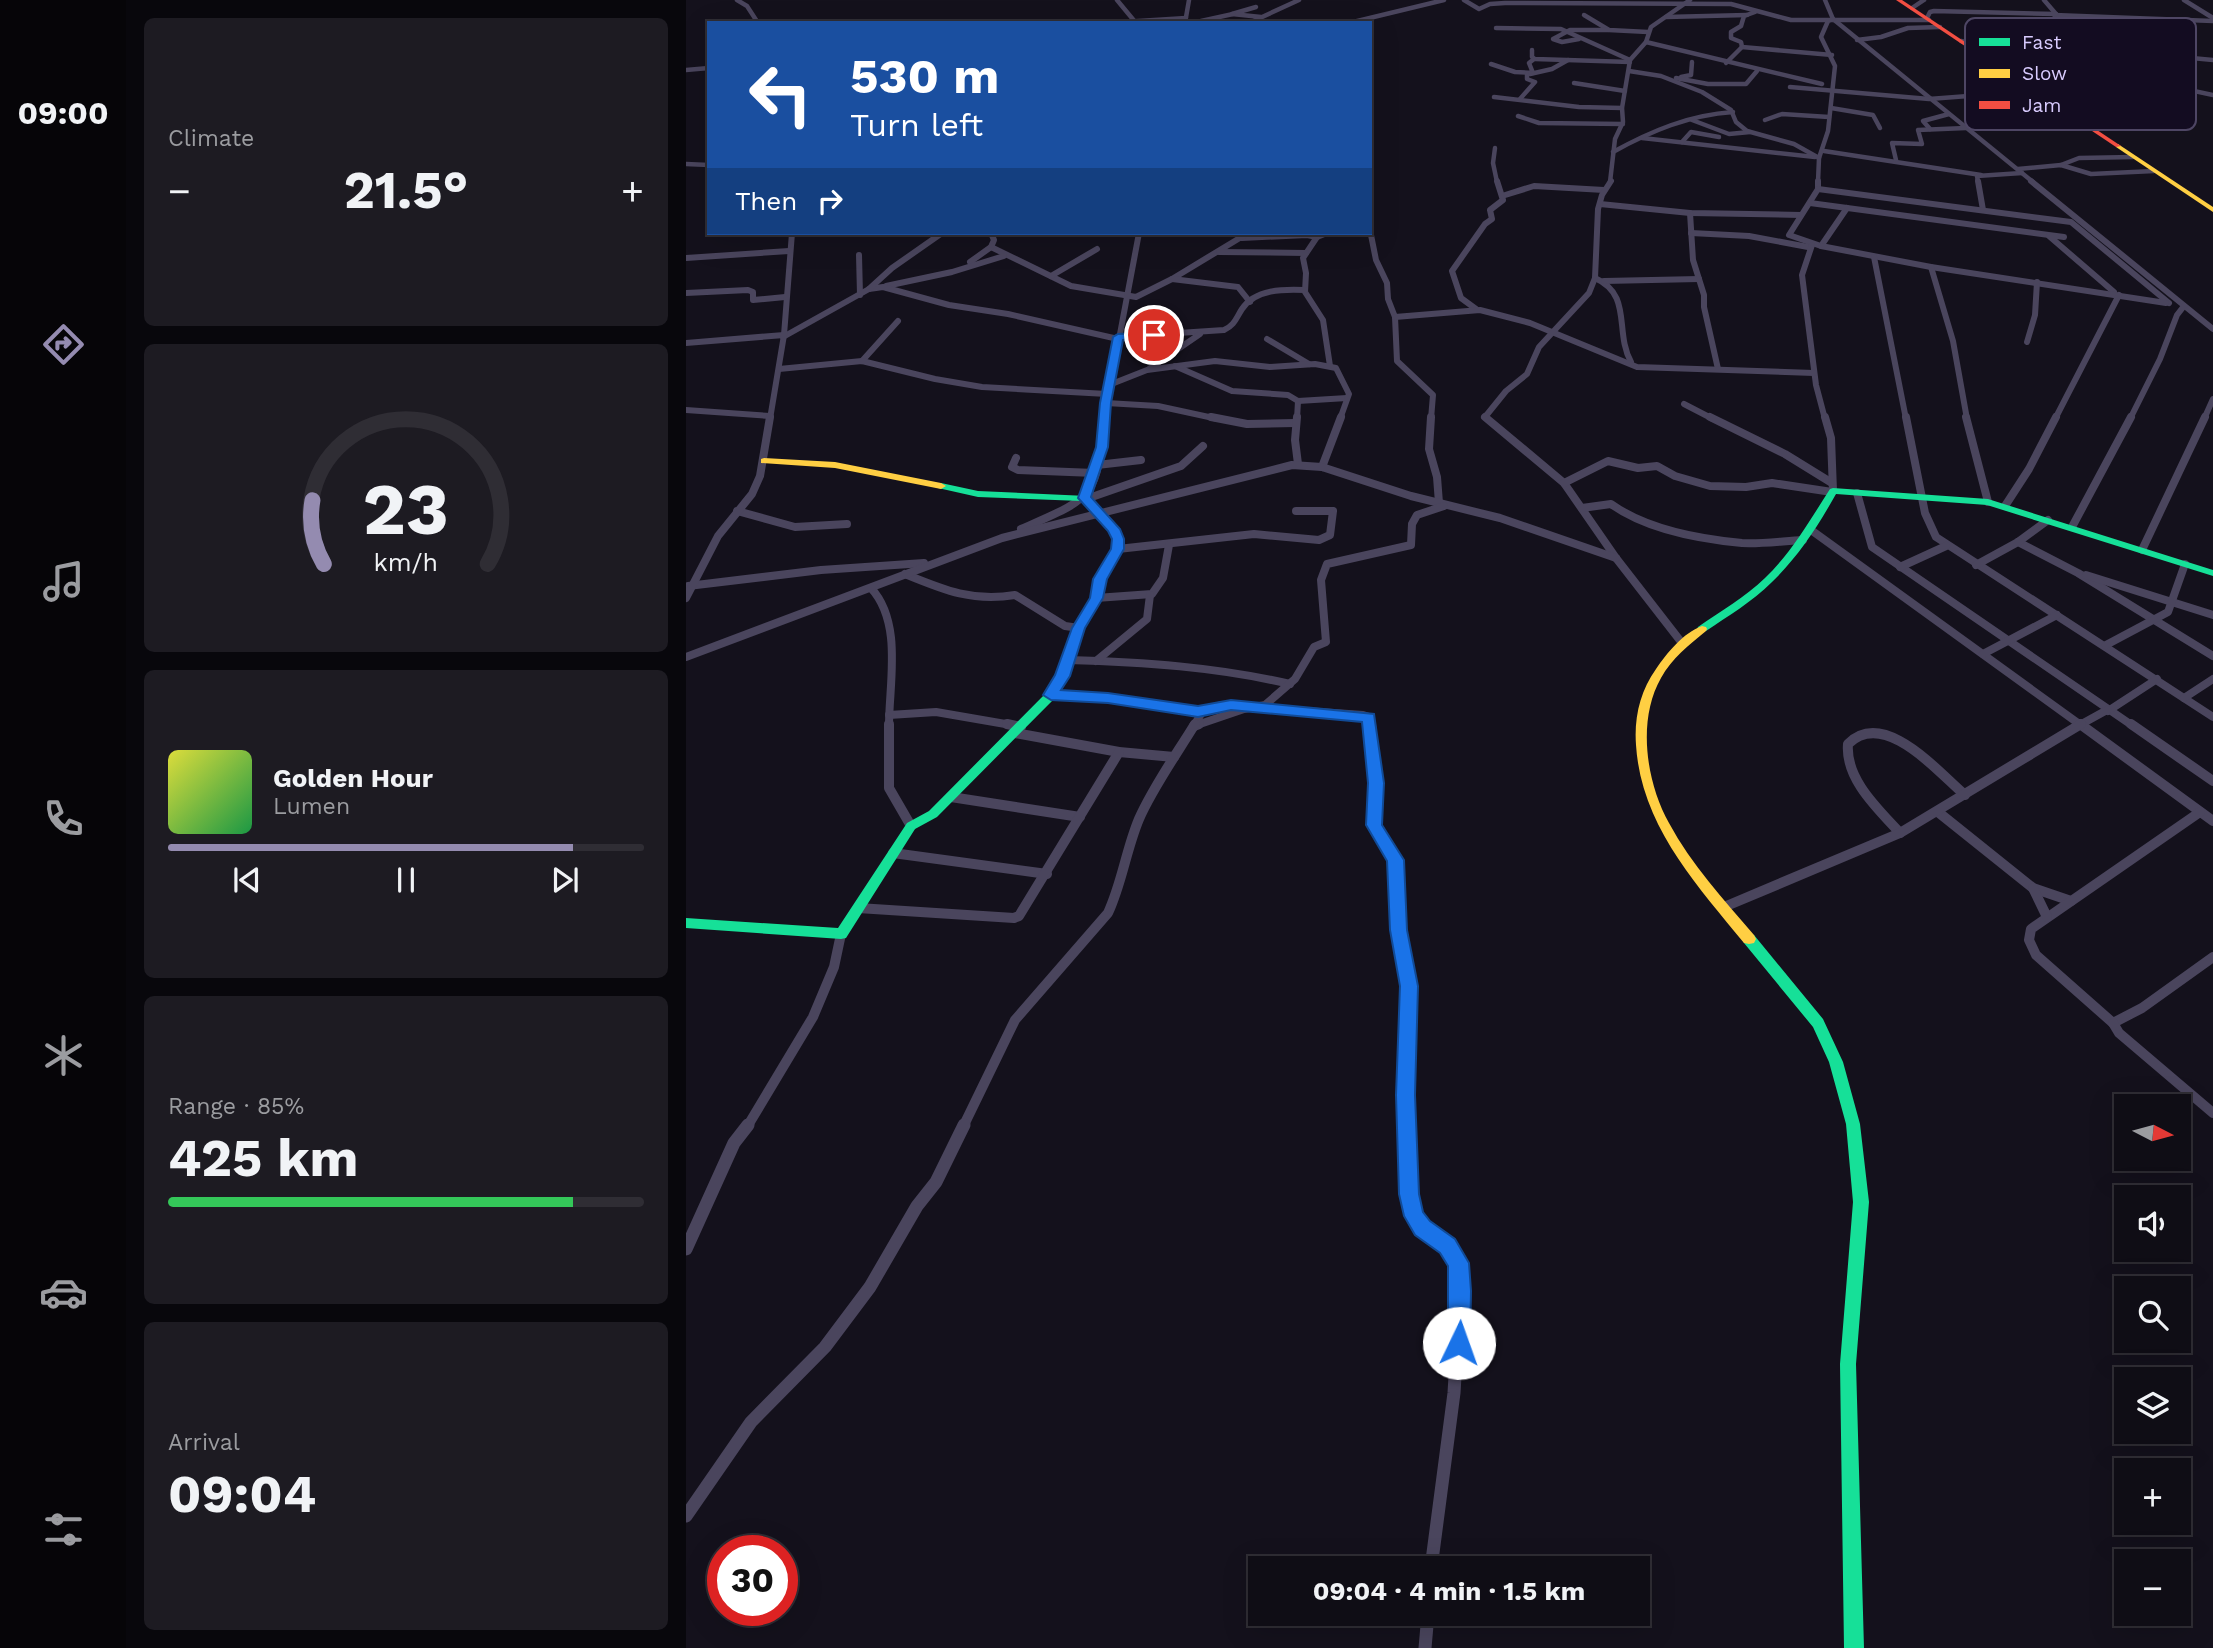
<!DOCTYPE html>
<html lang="en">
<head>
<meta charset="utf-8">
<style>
  :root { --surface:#0f0d15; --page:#1d1b22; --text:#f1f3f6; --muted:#9b9ca0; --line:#2f2d34; --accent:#948bb0 }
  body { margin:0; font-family:"Work Sans",sans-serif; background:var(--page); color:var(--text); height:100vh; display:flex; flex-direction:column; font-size:26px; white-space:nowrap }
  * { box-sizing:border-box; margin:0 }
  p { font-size:23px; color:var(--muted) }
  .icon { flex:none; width:38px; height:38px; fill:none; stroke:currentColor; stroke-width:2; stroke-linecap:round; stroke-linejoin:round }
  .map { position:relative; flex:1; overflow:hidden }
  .sheet { display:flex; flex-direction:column; gap:18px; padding:18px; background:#08070c; width:560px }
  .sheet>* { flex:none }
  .hud { position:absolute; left:21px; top:21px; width:665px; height:214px; border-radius:0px; box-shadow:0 7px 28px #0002,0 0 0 2px var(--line); background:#1a4fa0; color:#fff; overflow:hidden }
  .needle { width:46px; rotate:96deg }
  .buttons { position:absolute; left:1428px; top:1094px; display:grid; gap:14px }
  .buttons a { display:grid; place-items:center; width:77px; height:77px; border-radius:0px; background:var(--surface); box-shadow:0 7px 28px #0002,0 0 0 2px var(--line); font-size:35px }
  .speed { position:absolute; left:21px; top:1535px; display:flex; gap:14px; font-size:35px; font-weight:700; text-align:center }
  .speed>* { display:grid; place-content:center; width:91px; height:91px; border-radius:50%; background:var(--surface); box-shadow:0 7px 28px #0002,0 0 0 2px var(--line); line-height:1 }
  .speed .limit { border:10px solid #d22; background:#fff; color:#111 }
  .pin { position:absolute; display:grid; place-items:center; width:60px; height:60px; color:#fff; margin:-30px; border:4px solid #fff; border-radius:50%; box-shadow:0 2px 7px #0007 }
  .me { position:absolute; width:77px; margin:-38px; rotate:3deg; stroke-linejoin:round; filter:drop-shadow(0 0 5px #0008) }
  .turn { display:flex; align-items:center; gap:24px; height:147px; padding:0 28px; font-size:32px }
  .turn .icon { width:91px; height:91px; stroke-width:2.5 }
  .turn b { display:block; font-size:49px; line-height:60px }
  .then { display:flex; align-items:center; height:66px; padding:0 28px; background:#0003; gap:14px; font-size:26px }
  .big { font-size:52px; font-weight:700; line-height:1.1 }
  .sheet .widget { flex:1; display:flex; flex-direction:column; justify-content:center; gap:10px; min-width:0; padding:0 24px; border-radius:10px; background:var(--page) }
  .sheet .dial { align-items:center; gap:0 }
  .dial svg { height:182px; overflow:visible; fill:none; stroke:var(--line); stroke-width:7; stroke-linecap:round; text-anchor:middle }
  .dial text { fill:var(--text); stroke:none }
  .song { display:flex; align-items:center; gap:21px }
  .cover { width:84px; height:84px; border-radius:10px; background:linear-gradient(135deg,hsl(60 70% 55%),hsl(140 70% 35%)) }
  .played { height:7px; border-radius:4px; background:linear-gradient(90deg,var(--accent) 85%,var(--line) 85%) }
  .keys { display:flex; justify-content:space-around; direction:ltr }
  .heat { display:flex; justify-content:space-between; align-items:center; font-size:38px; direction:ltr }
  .charge { height:10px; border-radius:5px; background:linear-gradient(90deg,#34c759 85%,var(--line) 0) }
  .trip { position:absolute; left:562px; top:1556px; width:402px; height:70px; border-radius:0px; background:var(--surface); box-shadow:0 7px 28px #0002,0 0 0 2px var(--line); font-weight:700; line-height:70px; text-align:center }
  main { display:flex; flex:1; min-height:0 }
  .dock { display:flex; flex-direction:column; width:126px; justify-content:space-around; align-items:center; background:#060508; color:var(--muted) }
  .dock .icon { width:49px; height:49px }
  .dock .active { color:var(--accent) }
  .dock b { font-size:32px; color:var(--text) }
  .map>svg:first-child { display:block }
</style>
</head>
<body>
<main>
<nav class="dock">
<b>09:00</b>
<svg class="icon active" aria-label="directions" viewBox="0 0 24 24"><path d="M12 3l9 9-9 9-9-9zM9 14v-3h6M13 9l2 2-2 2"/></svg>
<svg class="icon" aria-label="music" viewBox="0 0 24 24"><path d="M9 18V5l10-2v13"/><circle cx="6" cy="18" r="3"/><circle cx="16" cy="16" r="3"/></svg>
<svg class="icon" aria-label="phone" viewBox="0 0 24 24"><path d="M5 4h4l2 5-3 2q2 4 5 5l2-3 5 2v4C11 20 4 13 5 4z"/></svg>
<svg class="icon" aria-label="climate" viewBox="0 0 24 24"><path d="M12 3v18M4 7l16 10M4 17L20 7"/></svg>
<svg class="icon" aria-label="car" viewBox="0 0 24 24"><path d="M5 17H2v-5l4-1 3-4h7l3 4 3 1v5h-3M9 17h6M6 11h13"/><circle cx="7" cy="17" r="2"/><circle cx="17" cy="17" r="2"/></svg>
<svg class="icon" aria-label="filters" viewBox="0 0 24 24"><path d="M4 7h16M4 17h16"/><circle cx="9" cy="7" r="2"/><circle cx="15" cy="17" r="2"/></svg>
</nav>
<section class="sheet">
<div class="widget"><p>Climate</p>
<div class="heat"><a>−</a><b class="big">21.5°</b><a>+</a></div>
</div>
<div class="widget dial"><svg viewBox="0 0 100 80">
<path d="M14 69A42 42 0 1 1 86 69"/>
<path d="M14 69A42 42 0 0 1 9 41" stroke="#948bb0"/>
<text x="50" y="56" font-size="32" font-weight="700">23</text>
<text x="50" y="72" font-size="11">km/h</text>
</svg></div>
<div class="widget">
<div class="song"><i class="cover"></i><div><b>Golden Hour</b><p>Lumen</p></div></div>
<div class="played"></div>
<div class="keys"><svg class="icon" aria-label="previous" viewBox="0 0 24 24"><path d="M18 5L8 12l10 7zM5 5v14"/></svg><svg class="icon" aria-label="pause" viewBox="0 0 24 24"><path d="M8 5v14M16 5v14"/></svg><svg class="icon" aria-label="next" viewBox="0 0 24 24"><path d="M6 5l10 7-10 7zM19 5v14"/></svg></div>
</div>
<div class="widget"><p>Range · 85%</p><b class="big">425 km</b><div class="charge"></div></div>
<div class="widget"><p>Arrival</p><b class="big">09:04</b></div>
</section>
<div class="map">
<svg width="1527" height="1648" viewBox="0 0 1527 1648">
  <rect width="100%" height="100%" fill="#14111c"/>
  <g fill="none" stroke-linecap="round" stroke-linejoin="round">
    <g stroke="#4a455d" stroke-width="4.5">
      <polyline points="51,0 61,6 72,23"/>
      <polyline points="431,0 450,23"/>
      <polyline points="778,0 793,9 804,4 819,3 1045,4 1105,20 1243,20"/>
      <polyline points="1139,0 1147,19 1347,182"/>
      <polyline points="1358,0 1370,14"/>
      <polyline points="1498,0 1527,18"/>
      <polyline points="570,7 546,14 575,17"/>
      <polyline points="1226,8 1238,0"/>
      <polyline points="1069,12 1058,16 1055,26 1045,32 1045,38 1055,42 1056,47 1146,55"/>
      <polyline points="898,15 923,30 962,32"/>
      <polyline points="1368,15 1527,21"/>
      <polyline points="980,17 1061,15"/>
      <polyline points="1241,18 1244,12 1248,11 1370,14"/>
      <polyline points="515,21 547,14"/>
      <polyline points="394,23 403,23"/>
      <polyline points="420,23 500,18"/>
      <polyline points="499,23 503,0"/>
      <polyline points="563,23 613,0"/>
      <polyline points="663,23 758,0"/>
      <polyline points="810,28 875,29 944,60"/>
      <polyline points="893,39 876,42 867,39 884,30 922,30"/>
      <polyline points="1171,40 1195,37 1222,28 1254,27"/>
      <polyline points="1275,41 1527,95"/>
      <polyline points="960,42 1136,84"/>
      <polyline points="846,50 846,57 849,59 944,62"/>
      <polyline points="1040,63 1056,47"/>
      <polyline points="805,64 829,72 847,73 843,63 848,59"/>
      <polyline points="1310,65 1321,57 1335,54"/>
      <polyline points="0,70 23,68"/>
      <polyline points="943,71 975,76 1016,92 1045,110 1050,122 1061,131 1108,144 1133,158"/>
      <polyline points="1429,73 1452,53 1527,60"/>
      <polyline points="844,74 866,69 882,60"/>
      <polyline points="995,77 1005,75 1006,62"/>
      <polyline points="990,78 1022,84 1060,84 1071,71"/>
      <polyline points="888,83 939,91"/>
      <polyline points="1104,87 1243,99 1349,91"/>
      <polyline points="808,97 893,107 936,108"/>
      <polyline points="834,99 849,82 841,79 841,74"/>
      <polyline points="1145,108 1187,115 1194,128"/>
      <polyline points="832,116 853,123 937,124"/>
      <polyline points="1006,120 1043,134 1064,132"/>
      <polyline points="1079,120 1096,114 1143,117"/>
      <polyline points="1244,129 1237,121 1263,114"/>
      <polyline points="956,138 1129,157"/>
      <polyline points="996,142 1005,132 1033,137"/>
      <polyline points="809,148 807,163 811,182"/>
      <polyline points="1138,151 1295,175"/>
      <path d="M927,152C965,131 1003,115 1047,112"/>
      <polyline points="1210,160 1206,143 1236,144 1232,130 1280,128"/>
      <polyline points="0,164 23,165"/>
      <polyline points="1375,165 1393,158 1447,157"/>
      <polyline points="1332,169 1375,165 1405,174 1468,171"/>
      <polyline points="924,182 929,139 937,122 936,108 944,60 960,42 965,27 1004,0"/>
      <polyline points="1132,182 1133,158 1142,131 1149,66 1135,37 1142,21 1147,19"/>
      <polyline points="1292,182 1291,176 1336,173"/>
    </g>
    <g stroke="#4a455d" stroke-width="6">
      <polyline points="1132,181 1132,189 1103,235 1135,246 1161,208"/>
      <polyline points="1292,181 1297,210"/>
      <polyline points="1345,181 1527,329"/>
      <polyline points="1132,189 1385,222 1483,303"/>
      <polyline points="816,196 848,186 918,190"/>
      <polyline points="1124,203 1378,237"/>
      <polyline points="914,204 1004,213 1115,215"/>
      <polyline points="1004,213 1007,260 1018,295 1018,307 1032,369"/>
      <polyline points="684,230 690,260 701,283 702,299 709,317 711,361 747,395 745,419"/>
      <polyline points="1005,233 1063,236 1122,247"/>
      <polyline points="1363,236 1428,292"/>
      <polyline points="631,237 617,258 620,273 619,292 637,320 644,366"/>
      <polyline points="556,238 621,235 631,237 641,233"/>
      <polyline points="1126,245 1116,275 1130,385 1139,419"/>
      <polyline points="1135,246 1245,267 1480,303"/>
      <polyline points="305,247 385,286 450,297 486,279 562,233"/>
      <polyline points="533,252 620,253"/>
      <polyline points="173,255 174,295"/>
      <polyline points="1188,257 1220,419"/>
      <polyline points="0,258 103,251"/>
      <polyline points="284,262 305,247 308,240 305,233"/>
      <polyline points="1245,267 1267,341 1281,419"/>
      <polyline points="365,276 411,249"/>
      <path d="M909,278C947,295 928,331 945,362"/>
      <polyline points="486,279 552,287 564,302"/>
      <polyline points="918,281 1013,279"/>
      <polyline points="200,286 266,272 318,256"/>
      <polyline points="183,289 197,287 263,305 322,314 432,339"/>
      <polyline points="0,293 62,290 67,292 67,300 99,297"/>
      <polyline points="790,309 775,298 766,271 799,224 806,219 804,210 817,200 811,181"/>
      <polyline points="709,317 794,310 844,323 951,367 1128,373"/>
      <polyline points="97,337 183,289 206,268 256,233"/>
      <path d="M432,337L538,330C549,325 550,318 556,309C569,289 598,289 619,290"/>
      <polyline points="581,339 623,364"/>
      <polyline points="1341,342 1349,315 1351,282"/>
      <polyline points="0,343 98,335"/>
      <polyline points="176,361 212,321"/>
      <polyline points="489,366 546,391 602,395 612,401 661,398"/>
      <polyline points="93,369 176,361 249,379 296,387 421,394"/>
      <polyline points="463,369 514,334"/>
      <polyline points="423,385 461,370 529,361 584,367 629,364 650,368 663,394 654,419"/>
      <polyline points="420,403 472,406 532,419"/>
      <polyline points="998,404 1027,419"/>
      <polyline points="0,410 84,416"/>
      <polyline points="84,419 98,335 106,233"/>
      <polyline points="418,419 453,233"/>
      <polyline points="611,419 612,401"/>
      <polyline points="801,419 799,417 820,391 841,374 853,347 903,293 909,278 912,209 916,195 925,181"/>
      <polyline points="1369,419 1433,295"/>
      <polyline points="1444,419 1474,359 1491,315 1498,306"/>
      <polyline points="1518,419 1527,399"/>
    </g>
    <g stroke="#4a455d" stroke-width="8">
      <polyline points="525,417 561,424 609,423"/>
      <polyline points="611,417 609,440 612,464"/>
      <polyline points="745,417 743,449 751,477 753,503"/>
      <polyline points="799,417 878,483 930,558 996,643"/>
      <polyline points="1024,417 1099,454 1146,483"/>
      <polyline points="1139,417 1145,438 1147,491"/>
      <polyline points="1220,417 1239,513 1250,537 1527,717"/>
      <polyline points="1280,417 1302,502"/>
      <polyline points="330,458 326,467 332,470 409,473"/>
      <polyline points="411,465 455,460"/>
      <polyline points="636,467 655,417"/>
      <polyline points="878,483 922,461 952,468 971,466 989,476 1024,486 1060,487 1086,483 1146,492"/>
      <polyline points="1171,493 1186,547 1447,726"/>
      <polyline points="400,499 495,466 517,446"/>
      <polyline points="1319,506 1343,469 1370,417"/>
      <path d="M896,508L925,504C960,529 1013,539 1056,543C1076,544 1097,541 1117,540"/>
      <polyline points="51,511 109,527 161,524"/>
      <polyline points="1386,527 1445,417"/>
      <path d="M335,529C408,497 411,499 418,417"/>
      <polyline points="1125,530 1396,726"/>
      <polyline points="1332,542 1392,573 1527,656"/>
      <polyline points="432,549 568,534 633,540 644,535 647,511 610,511"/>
      <polyline points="1456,550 1519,417"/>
      <polyline points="1290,565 1332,542 1362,520"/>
      <polyline points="1214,567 1260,546"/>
      <path d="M219,574C258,590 286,602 329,595L379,626L393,628"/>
      <polyline points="1400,575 1527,615"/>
      <polyline points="2,586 135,570 238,563"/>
      <path d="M185,588C217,623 203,683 203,726"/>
      <polyline points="0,598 32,536 66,494 74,476 84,417"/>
      <polyline points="410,598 466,594 477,578 483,545"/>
      <polyline points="1420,645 1482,612 1499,564"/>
      <polyline points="1297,654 1371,615"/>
      <polyline points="0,657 316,538 606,465 636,467 725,496 814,518 930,558"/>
      <path d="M382,660C457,662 531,667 604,684"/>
      <polyline points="410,661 461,619 464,595"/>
      <polyline points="365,695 422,698 512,711 535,705 558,706"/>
      <polyline points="1498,698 1527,679"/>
      <polyline points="575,708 677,715 683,717 685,726"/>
      <polyline points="1422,711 1471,679"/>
      <polyline points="203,715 250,712 331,726"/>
      <polyline points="508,726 558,709 579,705 609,679 628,647 640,642 635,580 641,564 725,545 726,524 731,515 758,506"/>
      <polyline points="508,726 516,712"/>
      <polyline points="1392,726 1421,710"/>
    </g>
    <g stroke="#4a455d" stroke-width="10">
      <polyline points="203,724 203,788 225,826"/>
      <polyline points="321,724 335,727"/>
      <polyline points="685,724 690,783 688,825 709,861 713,930 723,986 720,1127"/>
      <polyline points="1394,724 1527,821"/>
      <polyline points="1445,724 1527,781"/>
      <polyline points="508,726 513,724"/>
      <polyline points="329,733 433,752 488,757"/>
      <polyline points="265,797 394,817"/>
      <polyline points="1252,812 1347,888 1385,901"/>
      <polyline points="1514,812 1345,929 1343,940 1350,955 1427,1023 1456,1008 1527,957"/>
      <path d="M1214,833C1192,809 1159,779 1162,744C1198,708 1251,771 1279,795"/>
      <polyline points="207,853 361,874"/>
      <polyline points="1347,888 1361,917"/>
      <polyline points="1038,907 1214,833 1395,724"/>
      <polyline points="172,908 328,918 333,916 433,752"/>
      <polyline points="1427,1023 1433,1033 1527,1113"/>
      <polyline points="61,1127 127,1017 148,967 155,934"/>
      <path d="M277,1127L329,1020L422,913C436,883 440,850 453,819C467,787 490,755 509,724"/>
    </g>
    <g stroke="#4a455d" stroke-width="13">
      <polyline points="720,1125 723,1194 728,1216 737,1228 768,1252 775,1275 768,1393 745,1568"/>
      <polyline points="0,1249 48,1143 62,1125"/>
      <polyline points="0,1516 65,1422 139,1347 184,1287 231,1206 250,1182 278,1125"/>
      <polyline points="739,1648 742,1614"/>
    </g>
    <g fill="#16e098" fill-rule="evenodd">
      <polygon points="255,483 292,491 401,496 432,529 437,539 437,549 419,579 415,598 398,628 381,676 369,698 251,817 229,829 160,938 155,939 0,928 0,918 152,928 221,823 243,811 361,692 371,676 388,628 405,598 409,579 427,549 427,539 423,530 395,501 292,497 252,488 250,486"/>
      <path d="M1147,488L1302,499L1527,570V576L1301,505L1150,494C1132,526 1112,557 1086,582C1066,602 1042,616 1020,631H1012L1011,629L1012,627C1035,611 1059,597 1079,578C1106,552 1124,520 1144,489Z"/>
      <polygon points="1063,934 1068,935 1137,1019 1157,1062 1174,1124 1183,1202 1170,1364 1178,1648 1158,1648 1154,1364 1167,1202 1160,1124 1143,1062 1127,1027 1058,943 1056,939 1058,935"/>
    </g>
    <g fill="#ffcf43" fill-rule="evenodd">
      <polygon points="1432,144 1527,207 1527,212 1430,147 1430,145"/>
      <polygon points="78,458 149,462 255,483 260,486 255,489 149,468 75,463 75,459"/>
      <path d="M1016,626L1020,627L1021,629L1020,631C1003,645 986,658 975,678C951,720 960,782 983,823C1005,864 1038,900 1068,935L1070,939L1068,943L1063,944L1058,943C1010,884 955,825 950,745C948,718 954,691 970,669C981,653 997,633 1016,626Z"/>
    </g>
    <polygon fill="#f24e42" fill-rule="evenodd" points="1210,0 1216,0 1435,146 1430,147"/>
  </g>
  <polygon fill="#1a73e8" stroke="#114b97" stroke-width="2" points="468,332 473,335 472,337 437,340 425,403 422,447 405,497 434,529 438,539 438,549 421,579 417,598 399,628 384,676 375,690 422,693 512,706 545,700 688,714 698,783 696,825 718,860 721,930 732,986 729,1095 733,1194 737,1212 744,1221 769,1239 783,1263 785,1291 784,1343 780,1351 773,1354 765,1351 762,1343 762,1266 754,1253 729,1235 718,1216 713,1194 710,1095 714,986 704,930 701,861 680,825 682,783 676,722 545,710 512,717 422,703 365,700 357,695 369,675 386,628 404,598 407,579 425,549 426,539 422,531 392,498 410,447 414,403 427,337 432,334"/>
  <rect x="1279" y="18" width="231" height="112" rx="10" fill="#130c21" stroke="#4e4664" stroke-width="2"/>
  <rect x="1293" y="38" width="31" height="8" fill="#16e098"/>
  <rect x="1293" y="69" width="31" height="9" fill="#ffcf43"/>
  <rect x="1293" y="101" width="31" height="8" fill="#f24e42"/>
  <g font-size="19" fill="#d9ccff">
    <text x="1336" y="49">Fast</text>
    <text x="1336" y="80">Slow</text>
    <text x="1336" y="112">Jam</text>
  </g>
</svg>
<div class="buttons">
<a><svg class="needle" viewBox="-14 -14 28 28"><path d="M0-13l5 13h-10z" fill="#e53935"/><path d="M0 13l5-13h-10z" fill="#9b9ca0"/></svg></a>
<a><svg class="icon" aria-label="sound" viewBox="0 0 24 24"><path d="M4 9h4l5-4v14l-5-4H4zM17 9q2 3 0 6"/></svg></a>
<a><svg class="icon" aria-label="search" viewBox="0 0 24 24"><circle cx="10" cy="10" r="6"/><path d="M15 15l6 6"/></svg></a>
<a><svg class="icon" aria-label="layers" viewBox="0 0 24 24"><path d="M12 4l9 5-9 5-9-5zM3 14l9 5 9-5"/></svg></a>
<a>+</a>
<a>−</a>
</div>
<div class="speed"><div class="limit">30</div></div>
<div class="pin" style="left:468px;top:335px;background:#d93025"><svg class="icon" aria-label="arrive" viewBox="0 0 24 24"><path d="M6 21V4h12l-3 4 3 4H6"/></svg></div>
<svg class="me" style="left:773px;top:1343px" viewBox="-20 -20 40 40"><circle r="19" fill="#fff"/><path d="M0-13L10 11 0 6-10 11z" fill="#1a73e8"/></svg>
<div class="trip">09:04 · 4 min · 1.5 km</div>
<div class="hud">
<div class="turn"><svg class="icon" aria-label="left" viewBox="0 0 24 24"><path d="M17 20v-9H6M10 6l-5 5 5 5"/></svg><div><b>530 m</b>Turn left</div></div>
<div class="then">Then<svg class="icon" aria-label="right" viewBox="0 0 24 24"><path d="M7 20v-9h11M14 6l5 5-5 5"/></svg></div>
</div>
</div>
</main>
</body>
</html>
